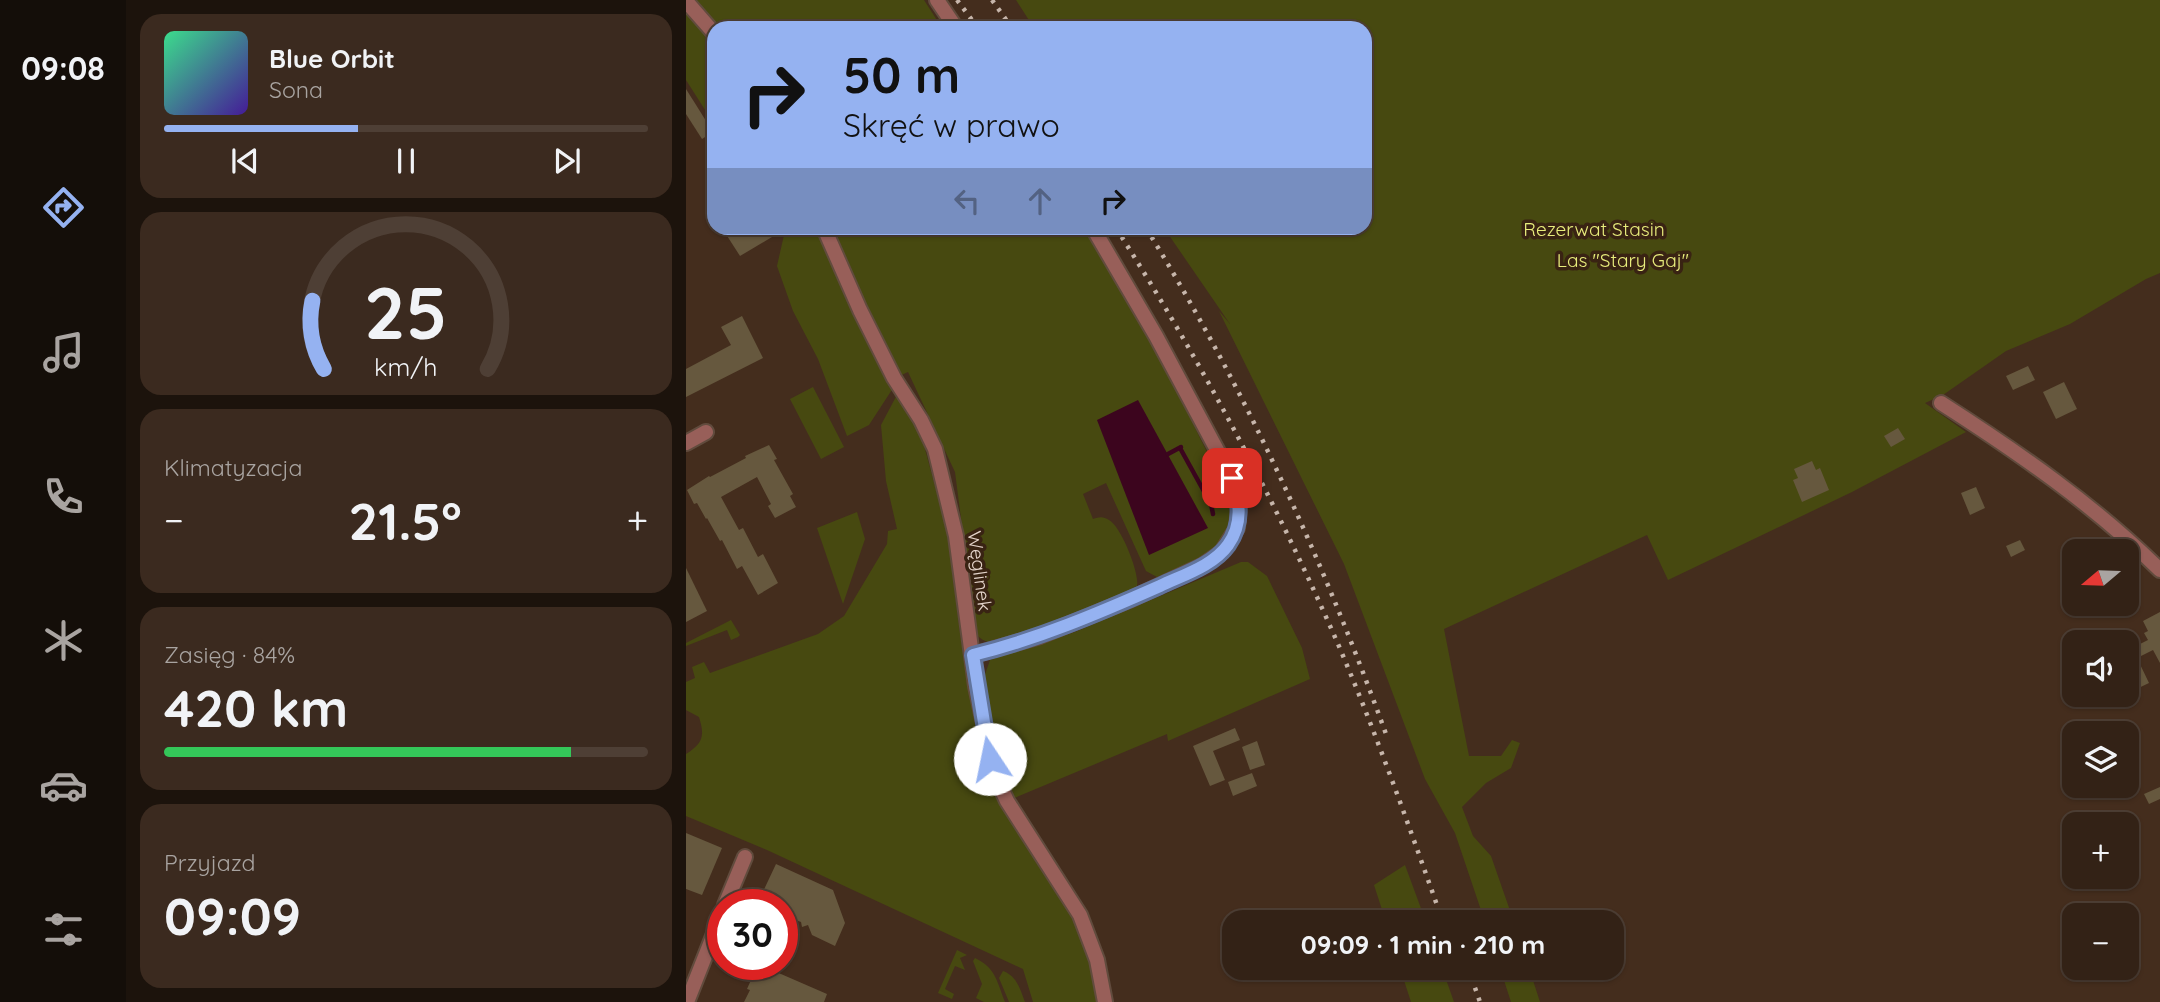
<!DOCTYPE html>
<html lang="pl">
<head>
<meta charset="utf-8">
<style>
  :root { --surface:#332216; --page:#3b2a1f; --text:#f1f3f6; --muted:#a9a4a1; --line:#4e3f35; --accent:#95b2f1 }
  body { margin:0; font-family:Quicksand,sans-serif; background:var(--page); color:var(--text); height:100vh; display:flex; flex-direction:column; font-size:26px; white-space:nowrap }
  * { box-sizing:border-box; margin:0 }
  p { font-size:23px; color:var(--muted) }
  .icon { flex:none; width:38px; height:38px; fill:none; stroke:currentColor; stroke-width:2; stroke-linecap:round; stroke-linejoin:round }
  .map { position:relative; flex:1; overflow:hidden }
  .details { display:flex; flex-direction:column; gap:14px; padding:14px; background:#1c130c; width:560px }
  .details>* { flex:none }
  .top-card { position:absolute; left:21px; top:21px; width:665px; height:214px; border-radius:21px; box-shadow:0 2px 5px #0004,0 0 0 2px var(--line); background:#95b2f1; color:#111; overflow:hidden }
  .needle { width:46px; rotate:251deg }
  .controls { position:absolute; left:1376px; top:539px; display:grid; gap:14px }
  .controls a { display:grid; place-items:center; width:77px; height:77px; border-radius:14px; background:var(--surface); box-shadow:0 2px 5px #0004,0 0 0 2px var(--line); font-size:35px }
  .speed { position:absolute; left:21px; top:889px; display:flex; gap:14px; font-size:35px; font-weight:700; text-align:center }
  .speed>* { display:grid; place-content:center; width:91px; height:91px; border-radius:50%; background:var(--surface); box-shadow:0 2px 5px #0004,0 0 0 2px var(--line); line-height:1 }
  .speed .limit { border:10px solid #d22; background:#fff; color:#111 }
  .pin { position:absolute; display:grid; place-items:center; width:60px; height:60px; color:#fff; margin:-30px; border-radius:14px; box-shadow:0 4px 10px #0006 }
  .me { position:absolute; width:77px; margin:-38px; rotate:349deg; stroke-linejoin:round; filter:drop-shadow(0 0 5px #0008) }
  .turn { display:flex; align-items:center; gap:24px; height:147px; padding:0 21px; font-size:32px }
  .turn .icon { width:91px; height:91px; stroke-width:2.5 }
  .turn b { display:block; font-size:49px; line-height:60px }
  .lanes { display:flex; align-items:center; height:66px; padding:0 21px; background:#0003; justify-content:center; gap:35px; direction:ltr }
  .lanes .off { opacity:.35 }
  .big { font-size:52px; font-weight:700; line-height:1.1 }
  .details .widget { flex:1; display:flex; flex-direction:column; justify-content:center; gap:10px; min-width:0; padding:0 24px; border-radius:21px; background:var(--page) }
  .details .dial { align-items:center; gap:0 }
  .dial svg { height:182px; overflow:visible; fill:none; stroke:var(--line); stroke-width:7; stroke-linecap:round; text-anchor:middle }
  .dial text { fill:var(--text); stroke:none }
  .song { display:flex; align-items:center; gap:21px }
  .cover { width:84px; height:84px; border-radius:10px; background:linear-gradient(135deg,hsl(150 70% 55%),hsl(260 70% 35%)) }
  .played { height:7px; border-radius:4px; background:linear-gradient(90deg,var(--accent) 40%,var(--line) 40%) }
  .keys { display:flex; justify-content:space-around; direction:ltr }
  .heat { display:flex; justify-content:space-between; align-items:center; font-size:38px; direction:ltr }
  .charge { height:10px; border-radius:5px; background:linear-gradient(90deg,#34c759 84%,var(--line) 0) }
  .trip { position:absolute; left:536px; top:910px; width:402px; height:70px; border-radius:21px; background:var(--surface); box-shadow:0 2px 5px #0004,0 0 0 2px var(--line); font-weight:700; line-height:70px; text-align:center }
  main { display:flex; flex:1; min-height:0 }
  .tabs { display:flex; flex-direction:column; width:126px; justify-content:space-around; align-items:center; background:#140e09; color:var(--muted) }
  .tabs .icon { width:49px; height:49px }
  .tabs .selected { color:var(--accent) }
  .tabs b { font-size:32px; color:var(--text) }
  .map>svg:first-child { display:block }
</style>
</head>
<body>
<main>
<nav class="tabs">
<b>09:08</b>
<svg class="icon selected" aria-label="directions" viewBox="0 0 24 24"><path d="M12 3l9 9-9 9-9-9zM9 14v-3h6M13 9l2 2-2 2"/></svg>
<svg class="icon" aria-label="music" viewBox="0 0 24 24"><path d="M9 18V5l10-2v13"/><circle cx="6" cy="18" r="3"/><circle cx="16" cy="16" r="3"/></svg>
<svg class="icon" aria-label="phone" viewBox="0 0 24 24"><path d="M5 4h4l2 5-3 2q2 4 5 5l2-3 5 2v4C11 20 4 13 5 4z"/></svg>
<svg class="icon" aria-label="climate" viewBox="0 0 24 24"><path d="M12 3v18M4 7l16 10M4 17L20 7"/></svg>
<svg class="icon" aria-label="car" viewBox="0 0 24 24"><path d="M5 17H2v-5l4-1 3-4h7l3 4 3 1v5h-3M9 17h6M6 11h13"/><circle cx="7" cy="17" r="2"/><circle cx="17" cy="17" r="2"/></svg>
<svg class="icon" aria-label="filters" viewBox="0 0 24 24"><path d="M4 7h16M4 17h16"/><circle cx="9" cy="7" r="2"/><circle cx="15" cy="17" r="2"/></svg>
</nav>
<section class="details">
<div class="widget">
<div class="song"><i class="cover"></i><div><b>Blue Orbit</b><p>Sona</p></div></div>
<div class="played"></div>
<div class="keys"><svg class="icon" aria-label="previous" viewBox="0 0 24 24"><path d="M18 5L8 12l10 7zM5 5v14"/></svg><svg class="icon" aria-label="pause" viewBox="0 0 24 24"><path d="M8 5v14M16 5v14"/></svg><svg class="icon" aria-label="next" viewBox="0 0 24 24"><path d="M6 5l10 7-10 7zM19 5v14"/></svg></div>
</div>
<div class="widget dial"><svg viewBox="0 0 100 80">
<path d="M14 69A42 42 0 1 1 86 69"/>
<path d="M14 69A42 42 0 0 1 9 39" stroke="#95b2f1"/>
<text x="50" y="56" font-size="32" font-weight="700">25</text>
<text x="50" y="72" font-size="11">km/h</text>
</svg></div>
<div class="widget"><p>Klimatyzacja</p>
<div class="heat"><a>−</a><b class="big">21.5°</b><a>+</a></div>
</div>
<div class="widget"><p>Zasięg · 84%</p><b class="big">420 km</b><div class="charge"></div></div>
<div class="widget"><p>Przyjazd</p><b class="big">09:09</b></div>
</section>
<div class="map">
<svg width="1474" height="1002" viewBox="0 0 1474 1002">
  <rect width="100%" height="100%" fill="#442d1d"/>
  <g fill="#474910">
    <polygon points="3,0 238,0 256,28 28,28"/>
    <polygon points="330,0 1474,0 1474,273 1460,279 1384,324 1320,351 1257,395 1239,403 1280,432 1166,492 982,580 961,535 758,629 783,756 815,756 826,740 834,743 825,768 800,783 776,807 787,836 805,856 828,922 799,922 769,833 739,779 658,564 533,311 544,324 478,228 679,228 679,28 348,28"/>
    <polygon points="0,8 28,34 28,124 0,80"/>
    <path d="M93,228H398C441,297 481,369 516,442C524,458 540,484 544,500C545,504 544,511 544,516C538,554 502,565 471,577L460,571L420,483L397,494L407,519C413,517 417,516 423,520C435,526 454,574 451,586L427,599L322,640C308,643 300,645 290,634L269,472L222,372L209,378L211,382L183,425L161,436L132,359L107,311L91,266L98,235Z"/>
    <polygon points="127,387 158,447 135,459 104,399"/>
    <path d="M213,391L238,445L261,531L275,640L296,755L304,782L393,928L407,964L414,1002H347L337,969L81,850L0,816V754C17,743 19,736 13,717L0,710V682L9,678L6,667L18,662L24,673L132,634L158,616L201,544L202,531L211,529L200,481L195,425Z"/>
    <polygon points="171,512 179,539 157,604 131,528"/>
    <polygon points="555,562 562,562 581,576 616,648 624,679 482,741 481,734 326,799 317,784 296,683 304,660 389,632"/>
    <polygon points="45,620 54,635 52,637 45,640 41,630 0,646 0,643"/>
    <polygon points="719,865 740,922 700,922 688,885"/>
    <polygon points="271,950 281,955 274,958 279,970 269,966 259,989 268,994 266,999 252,993"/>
    <path d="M289,958C310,968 311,982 319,1002H298L290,998L296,984L287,961Z"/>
    <polygon points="714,968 756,968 768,1002 725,1002"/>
    <polygon points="814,968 843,968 854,1002 825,1002"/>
    <path d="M317,971C331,976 334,989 339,1002H323L313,978Z"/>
  </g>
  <polygon fill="#3c051e" points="452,400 522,528 463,555 411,420"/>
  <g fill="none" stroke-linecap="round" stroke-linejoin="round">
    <g stroke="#3c051e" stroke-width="4.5">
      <polyline points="494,448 525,504 527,514"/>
      <polyline points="482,454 495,447"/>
    </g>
  </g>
  <g fill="#66583e">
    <polygon points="0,89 27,132 16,139 0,114"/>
    <polygon points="36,228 101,228 54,256"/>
    <polygon points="56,316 77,358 0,397 0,369 45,345 35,327"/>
    <polygon points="1342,366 1349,380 1327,390 1320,376"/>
    <polygon points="1378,382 1391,409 1370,419 1357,392"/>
    <polygon points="1212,428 1219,439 1205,447 1198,436"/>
    <polygon points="83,445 91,459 88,460 107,494 104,496 110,507 89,518 82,506 85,504 71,477 35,497 53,530 57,528 72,557 77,554 92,583 72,595 56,566 51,569 36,540 34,541 21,518 20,519 11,503 8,504 1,490 23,476 24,477 60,458 59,456"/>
    <polygon points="1126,461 1130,470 1134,468 1143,490 1116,502 1107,480 1112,478 1108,469"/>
    <polygon points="1290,487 1299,508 1284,515 1275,493"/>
    <polygon points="1334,540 1339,550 1325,557 1320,546"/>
    <polygon points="0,568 21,611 0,622"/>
    <polygon points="1474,612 1474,663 1467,650 1451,658 1463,683 1440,694 1440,638 1446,648 1462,640 1458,633 1462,631 1457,621"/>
    <polygon points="549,728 554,740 527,751 539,780 524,786 507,746"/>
    <polygon points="571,741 579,765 564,770 556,747"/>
    <polygon points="566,773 571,786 547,796 542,782"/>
    <polygon points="1474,787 1474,799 1463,804 1458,794"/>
    <polygon points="0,833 36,848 16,895 0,889"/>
    <polygon points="90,864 147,890 159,923 149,946 126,935 122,925 116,927 115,922 96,915 96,905 80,905 82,902 74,898"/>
    <polygon points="72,964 141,994 138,1002 58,1002 64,990 61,989"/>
  </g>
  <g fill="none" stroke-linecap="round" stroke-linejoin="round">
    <g stroke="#614b3d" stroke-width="18">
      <g id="minor">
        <polyline points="251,0 270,28"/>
        <polyline points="0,1 28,33"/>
        <polyline points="138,228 174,310 208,378 235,420 249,449 270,536 290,686 309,775 321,801 394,915 411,960 419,1002"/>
        <path d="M1255,403C1333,453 1408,505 1474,570"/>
        <polyline points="0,443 20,432"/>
        <polyline points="287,655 354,636 443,600 516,566 536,552 551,528 553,506 546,478 470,336 407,228"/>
        <polyline points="39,905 59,857"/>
        <polyline points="1,1002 37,911"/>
      </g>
    </g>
    <use href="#minor" stroke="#985f59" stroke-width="14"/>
    <g stroke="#c7b6ab" stroke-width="4.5" stroke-dasharray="3.5 7" stroke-linecap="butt">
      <polyline points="271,0 292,28"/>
      <polyline points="306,0 326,28"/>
      <path d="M430,228C515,361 589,500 652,644C691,735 724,829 757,922"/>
      <path d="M460,228C559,388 636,558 700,734"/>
      <polyline points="782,968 794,1002"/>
    </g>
  </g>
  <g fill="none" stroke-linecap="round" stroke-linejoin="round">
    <g stroke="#61749d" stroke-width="18">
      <path id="route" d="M304,759L287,655C352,639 413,613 474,586C497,575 527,566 542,545C557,524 554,501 546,478"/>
    </g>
    <use href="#route" stroke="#95b2f1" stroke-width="12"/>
  </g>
  <g text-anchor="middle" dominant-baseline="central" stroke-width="7" stroke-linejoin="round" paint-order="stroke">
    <g font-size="19" fill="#e8ed7c" stroke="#392313">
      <text x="908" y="229">Rezerwat Stasin</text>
      <text x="937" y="260">Las "Stary Gaj"</text>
    </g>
    <g font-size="19" fill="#e6d6cd" stroke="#392313">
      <text transform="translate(294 571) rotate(82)">Węglinek</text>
    </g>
  </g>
</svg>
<div class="controls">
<a><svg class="needle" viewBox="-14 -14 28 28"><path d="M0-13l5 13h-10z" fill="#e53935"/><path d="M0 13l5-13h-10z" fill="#a9a4a1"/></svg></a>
<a><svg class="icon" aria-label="sound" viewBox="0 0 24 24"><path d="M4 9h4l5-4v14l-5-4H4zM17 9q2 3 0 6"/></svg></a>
<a><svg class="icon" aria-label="layers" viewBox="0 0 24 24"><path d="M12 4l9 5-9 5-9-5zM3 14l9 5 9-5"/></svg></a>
<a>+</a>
<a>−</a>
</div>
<div class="speed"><div class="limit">30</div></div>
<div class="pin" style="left:546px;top:478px;background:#d93025"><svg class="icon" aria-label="arrive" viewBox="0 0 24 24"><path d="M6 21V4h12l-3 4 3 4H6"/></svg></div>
<svg class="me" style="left:304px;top:759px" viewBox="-20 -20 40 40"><circle r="19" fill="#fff"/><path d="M0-13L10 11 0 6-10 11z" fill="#95b2f1"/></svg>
<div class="trip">09:09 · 1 min · 210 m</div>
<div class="top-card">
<div class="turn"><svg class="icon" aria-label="right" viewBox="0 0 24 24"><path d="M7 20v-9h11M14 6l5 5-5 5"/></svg><div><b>50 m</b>Skręć w prawo</div></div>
<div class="lanes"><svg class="icon off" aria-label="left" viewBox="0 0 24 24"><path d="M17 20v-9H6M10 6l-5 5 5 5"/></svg><svg class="icon off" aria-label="ahead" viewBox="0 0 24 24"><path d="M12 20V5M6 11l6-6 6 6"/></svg><svg class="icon" aria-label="right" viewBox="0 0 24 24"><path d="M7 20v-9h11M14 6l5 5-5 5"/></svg></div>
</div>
</div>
</main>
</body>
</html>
